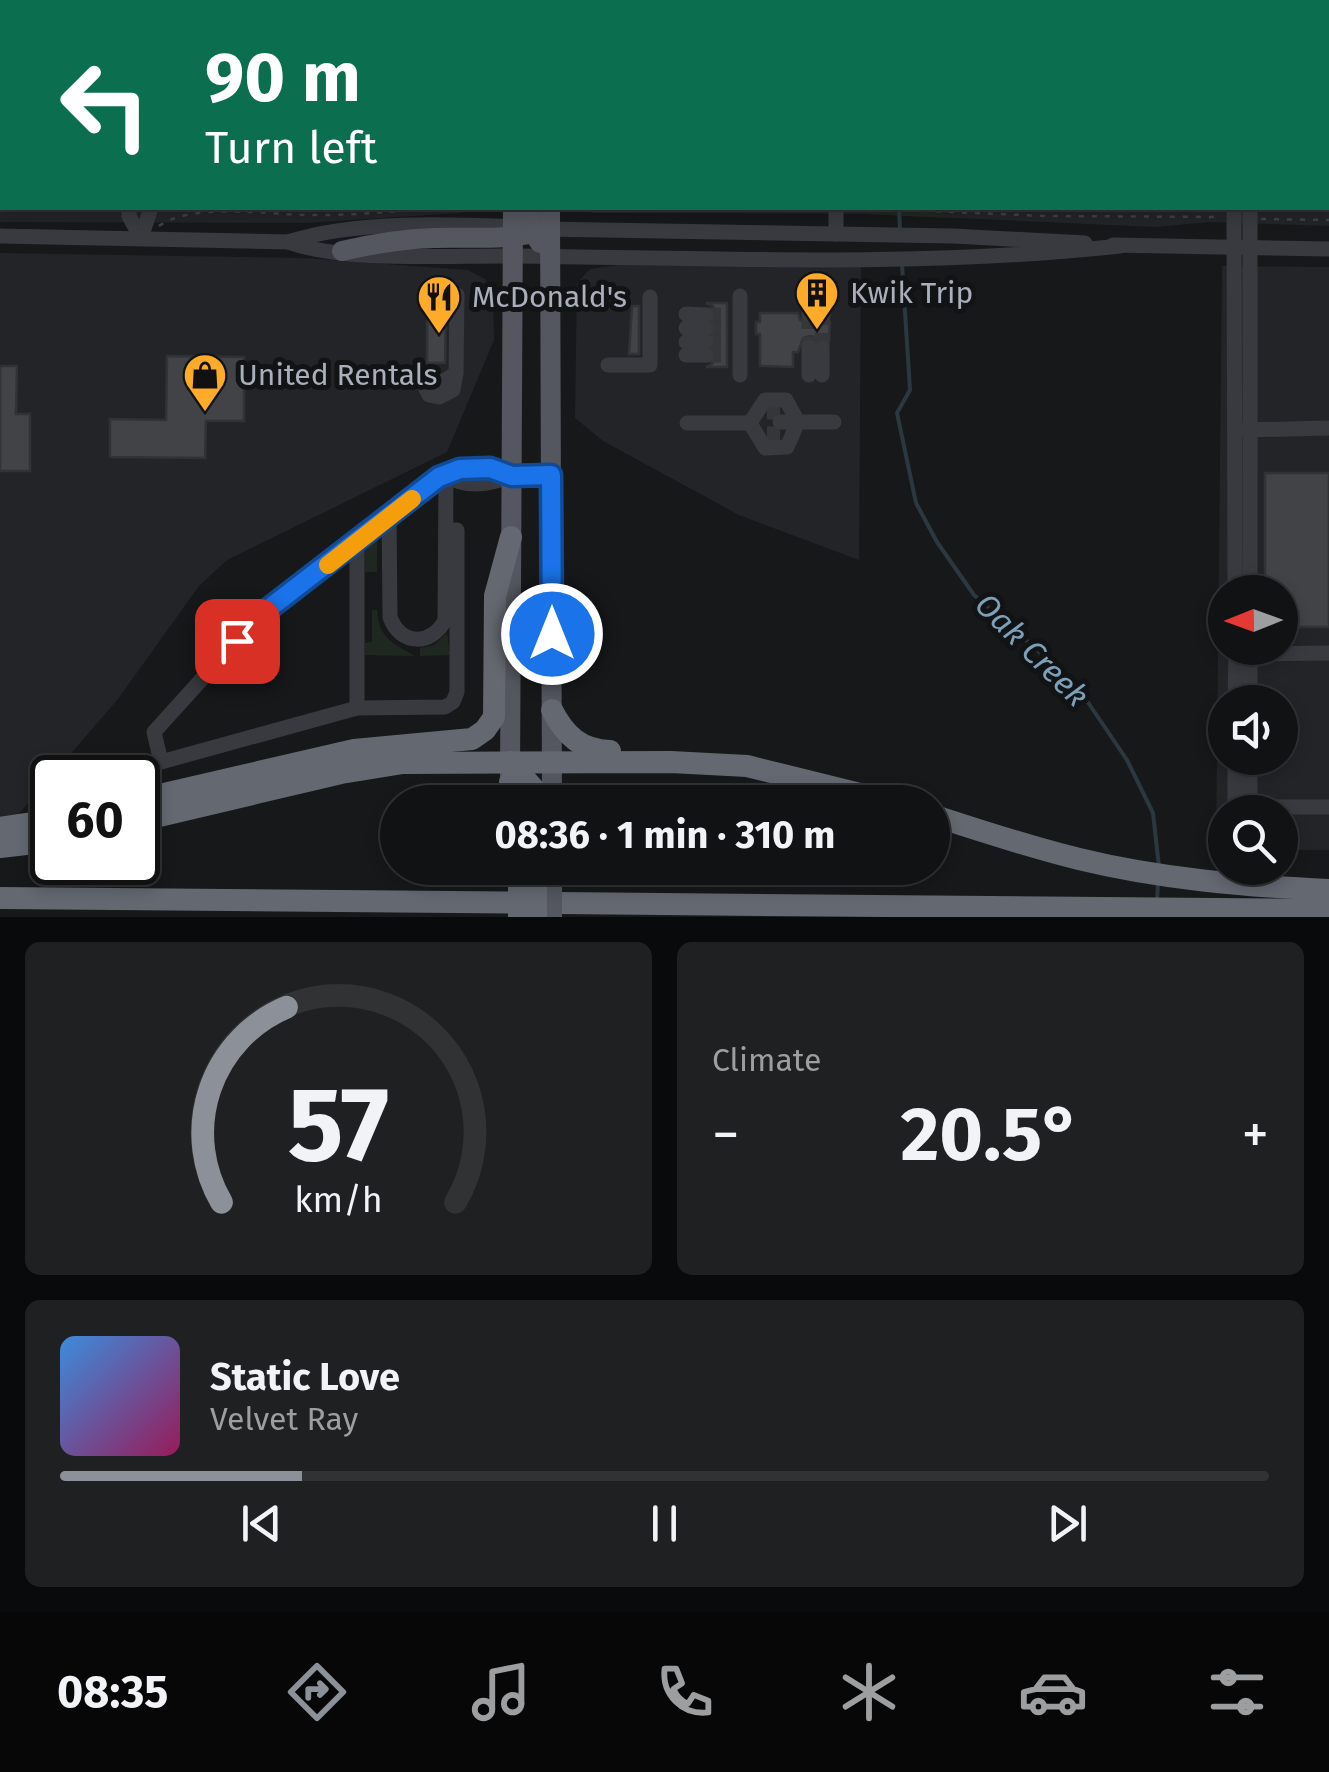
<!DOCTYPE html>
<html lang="en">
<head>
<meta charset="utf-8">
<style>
  :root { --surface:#111214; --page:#1e2022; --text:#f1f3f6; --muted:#9c9ea0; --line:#303234; --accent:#8c9099 }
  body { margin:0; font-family:"Fira Sans",sans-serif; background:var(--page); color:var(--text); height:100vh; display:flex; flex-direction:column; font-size:38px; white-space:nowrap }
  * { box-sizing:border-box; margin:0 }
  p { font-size:32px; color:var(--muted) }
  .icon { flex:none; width:55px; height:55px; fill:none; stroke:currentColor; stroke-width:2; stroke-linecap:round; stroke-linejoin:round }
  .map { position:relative; height:917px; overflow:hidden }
  .side { display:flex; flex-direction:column; gap:25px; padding:25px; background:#090a0b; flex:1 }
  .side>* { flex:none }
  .guide { position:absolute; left:0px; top:0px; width:1330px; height:210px; box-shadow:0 5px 15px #0003,0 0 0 2px var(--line); background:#0b6e4f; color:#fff; overflow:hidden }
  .needle { width:65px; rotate:269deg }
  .tools { position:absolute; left:1208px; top:575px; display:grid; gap:20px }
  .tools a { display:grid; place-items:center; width:90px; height:90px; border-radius:50%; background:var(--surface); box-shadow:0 5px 15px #0003,0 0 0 2px var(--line); font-size:50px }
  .speed { position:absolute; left:30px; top:755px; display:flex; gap:20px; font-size:50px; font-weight:700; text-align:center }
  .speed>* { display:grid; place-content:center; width:130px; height:130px; border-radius:50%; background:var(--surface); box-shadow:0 5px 15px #0003,0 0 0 2px var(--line); line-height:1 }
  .speed .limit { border:5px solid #111; border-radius:15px; background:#fff; color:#111 }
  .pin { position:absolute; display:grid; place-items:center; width:85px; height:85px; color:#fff; margin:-42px; border-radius:20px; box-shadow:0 5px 15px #0006 }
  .me { position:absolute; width:110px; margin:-55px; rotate:0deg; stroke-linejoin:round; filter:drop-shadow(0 0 8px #0008) }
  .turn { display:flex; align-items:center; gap:35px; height:210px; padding:0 40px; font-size:45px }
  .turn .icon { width:130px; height:130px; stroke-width:2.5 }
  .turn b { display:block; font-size:70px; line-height:85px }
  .big { font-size:75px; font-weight:700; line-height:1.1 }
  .side .card { flex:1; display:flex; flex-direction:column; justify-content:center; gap:15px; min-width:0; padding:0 35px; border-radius:15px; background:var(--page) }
  .side .dial { align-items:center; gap:0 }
  .dial svg { height:260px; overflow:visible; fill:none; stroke:var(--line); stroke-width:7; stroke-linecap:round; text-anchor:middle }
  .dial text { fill:var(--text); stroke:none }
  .song { display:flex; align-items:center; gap:30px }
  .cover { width:120px; height:120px; border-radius:15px; background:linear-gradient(135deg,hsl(210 70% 55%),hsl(330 70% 35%)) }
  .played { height:10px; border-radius:5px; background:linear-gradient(90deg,var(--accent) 20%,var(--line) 20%) }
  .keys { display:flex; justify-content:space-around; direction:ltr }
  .heat { display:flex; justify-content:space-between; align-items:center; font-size:55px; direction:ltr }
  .side .tiles { flex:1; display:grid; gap:25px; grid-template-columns:1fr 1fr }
  .card:last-child { grid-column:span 2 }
  .trip { position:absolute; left:380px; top:785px; width:570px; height:100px; border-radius:50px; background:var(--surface); box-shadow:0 5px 15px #0003,0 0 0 2px var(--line); font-weight:700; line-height:100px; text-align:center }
  .dock { display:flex; height:160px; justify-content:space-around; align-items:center; background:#070708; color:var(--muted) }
  .dock .icon { width:70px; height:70px }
  .dock .on { color:var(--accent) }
  .dock b { font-size:45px; color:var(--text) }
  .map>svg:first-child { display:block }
</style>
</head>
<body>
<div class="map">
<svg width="1329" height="917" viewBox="0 0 1329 917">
  <rect width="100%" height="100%" fill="#17181a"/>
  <g fill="#232427" fill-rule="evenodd">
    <polygon points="0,0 496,0 2,2 2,208 472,208 460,213 305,223 0,222"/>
    <polygon points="569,0 1329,0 1329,226 1209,222 1156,227 867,214 593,213 578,208 1328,208 1328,2"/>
    <polygon points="0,253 304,258 468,270 485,279 493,293 494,340 447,452 227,560 199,586 118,699 17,816 0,817"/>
    <polygon points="618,265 861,266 859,560 739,515 603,441 575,418 577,283 590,269"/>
    <path d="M1222,266L1329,267V850H1280V812H1225V850H1216ZM1225,592H1280V648H1225ZM1225,702H1280V758H1225Z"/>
  </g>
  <g fill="#1f2820">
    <polygon points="867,208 946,208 947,218 867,214"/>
    <polygon points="377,535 377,572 365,572 365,545"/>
    <path d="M372,610H377C378,639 396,645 415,656L365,655V643L372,642Z"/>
    <polygon points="447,633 450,655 420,656 420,648 434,645"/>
  </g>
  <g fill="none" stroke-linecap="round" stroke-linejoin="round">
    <g stroke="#2c383f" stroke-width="4">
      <polyline points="980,2 981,0"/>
      <polyline points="899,208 900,230"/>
      <polyline points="902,265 910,390 897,413 916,503 937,542 974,595 1053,664 1061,679 1083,695 1127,760 1153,813 1159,867"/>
      <polyline points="1157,902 1158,882"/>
    </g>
  </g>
  <g fill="#414347" stroke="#313236" stroke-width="2.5">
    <polygon points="706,303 727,303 727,367 706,367 712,364 717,356 715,335 717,315 713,306"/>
    <polygon points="632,306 639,306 639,354 629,354"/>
    <polygon points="427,307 446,307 445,363 427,363"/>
    <polygon points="760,313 798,313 800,320 808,325 830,323 829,340 810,336 803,338 798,352 793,352 793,367 760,366 760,334 756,334 756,322 760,322"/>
    <polygon points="167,356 244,357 244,421 206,421 205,458 110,457 110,419 166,420"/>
    <polygon points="0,366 17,366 16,414 30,414 30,471 0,471"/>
    <polygon points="1265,473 1329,473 1329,627 1280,627 1280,592 1265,592"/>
  </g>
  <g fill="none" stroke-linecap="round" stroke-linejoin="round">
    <g stroke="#34363a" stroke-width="15" stroke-dasharray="15 8" stroke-linecap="butt">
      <polyline points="809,314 809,347"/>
      <polyline points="706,315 727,315"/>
      <polyline points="706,328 727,329"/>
      <polyline points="706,342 727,343"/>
      <polyline points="822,348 823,314"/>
      <polyline points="706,355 727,355"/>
      <polyline points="767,412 780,412"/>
      <polyline points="767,434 780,434"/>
    </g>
    <g stroke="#3e4146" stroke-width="2.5" stroke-dasharray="5 8" stroke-linecap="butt">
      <polyline points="690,208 781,208"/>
      <polyline points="858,208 1046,216 1219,217"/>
      <polyline points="1261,219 1329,220"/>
      <path d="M159,226C191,203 264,214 304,215C353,216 403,210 452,208"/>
    </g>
    <g stroke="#383a3f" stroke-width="15">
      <polyline points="132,0 133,2"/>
      <polyline points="1141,0 1141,2"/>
      <polyline points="60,2 61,0"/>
      <polyline points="0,140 2,140"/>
      <polyline points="0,190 2,190"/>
      <polyline points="129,208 129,216 141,238"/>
      <polyline points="1234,208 1235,592"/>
      <polyline points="1250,208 1250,592"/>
      <polyline points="543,229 954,236 1085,243"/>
      <polyline points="836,234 836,208"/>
      <path d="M0,236L288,242C346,263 450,255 514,256C715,258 919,268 1120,246"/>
      <polyline points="141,238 151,208"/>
      <path d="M288,242C355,220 450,224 521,227"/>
      <polyline points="1113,245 1329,249"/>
      <polyline points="822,295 823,314"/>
      <polyline points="809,296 809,314"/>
      <polyline points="686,314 706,315"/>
      <polyline points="686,328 706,328"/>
      <polyline points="686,342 706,342"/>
      <polyline points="822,348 822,375"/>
      <polyline points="686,355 706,355"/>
      <polyline points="608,365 650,365 650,297"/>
      <polyline points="740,375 740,296"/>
      <polyline points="809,375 809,347"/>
      <path d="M415,378C433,388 440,385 456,373L457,295"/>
      <polyline points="423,383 429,395 439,397 453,390 456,373"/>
      <polyline points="687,423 750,423 765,448 787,447 798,422 834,422"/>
      <polyline points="750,423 765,400 786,400 798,422 780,422"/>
      <polyline points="1244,430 1329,428"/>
      <path d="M389,516L390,617C400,646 432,646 445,620L446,476C468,489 490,484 512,476"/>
      <polyline points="446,530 457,530 457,692 453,702 445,707 357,708 161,762 154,732 258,617 439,477 460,469 490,469 512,476 551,475"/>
      <polyline points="357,542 357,708"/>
      <polyline points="1250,648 1250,702"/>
      <polyline points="1236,654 1329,653"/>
      <polyline points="1235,702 1236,648"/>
      <polyline points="1235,758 1235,807 1250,807 1250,758"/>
      <polyline points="1250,807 1329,807"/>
    </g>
    <g stroke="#54575f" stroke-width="20">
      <polyline points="521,0 521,2"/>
      <polyline points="552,2 552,0"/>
      <polyline points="530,208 530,228 540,243"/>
      <polyline points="550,208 552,802"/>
      <path d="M342,251C372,244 402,239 434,238C474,237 511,241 549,229"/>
      <polyline points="510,776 513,208"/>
    </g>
    <g stroke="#646871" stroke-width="22">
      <path d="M552,710C565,735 580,750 610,751"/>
      <polyline points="510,762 535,790 536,802"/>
      <polyline points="510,782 514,802"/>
      <polyline points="138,800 354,750 472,739 485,730 494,717 495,596 511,537"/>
      <path d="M932,815C981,831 1029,847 1079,859C1161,879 1245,886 1329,890"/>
      <polyline points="138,821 341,773 403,763 671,762 747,766 892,802"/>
      <polyline points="0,828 52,820"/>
      <polyline points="0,847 52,841"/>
      <polyline points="0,898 1329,910"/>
    </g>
    <polyline stroke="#54575f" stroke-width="20" points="552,875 552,917"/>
    <g stroke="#646871" stroke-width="22">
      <polyline points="519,917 519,877"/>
      <polyline points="536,917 536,876"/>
    </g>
  </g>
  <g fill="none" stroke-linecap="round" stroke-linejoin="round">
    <g stroke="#114b97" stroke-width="25">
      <polyline id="route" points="237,641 258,617 439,477 460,469 490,468 512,476 551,475 552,634"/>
    </g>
    <use href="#route" stroke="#1a73e8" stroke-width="18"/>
    <polyline stroke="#f59e0b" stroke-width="18" points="328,565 412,499"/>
  </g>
  <defs>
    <g id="building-pin" transform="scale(2.25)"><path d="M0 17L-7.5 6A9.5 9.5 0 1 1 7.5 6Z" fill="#ffab2a" stroke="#121315"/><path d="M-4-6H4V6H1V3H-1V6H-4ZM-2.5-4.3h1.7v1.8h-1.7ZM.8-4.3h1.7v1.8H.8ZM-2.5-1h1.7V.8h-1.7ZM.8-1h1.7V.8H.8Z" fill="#111"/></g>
    <g id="restaurant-pin" transform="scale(2.25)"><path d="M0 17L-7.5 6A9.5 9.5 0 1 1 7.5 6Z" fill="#ffab2a" stroke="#121315"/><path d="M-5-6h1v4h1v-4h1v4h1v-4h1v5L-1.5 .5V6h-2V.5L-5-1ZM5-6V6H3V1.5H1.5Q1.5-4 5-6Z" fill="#111"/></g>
    <g id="shop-pin" transform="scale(2.25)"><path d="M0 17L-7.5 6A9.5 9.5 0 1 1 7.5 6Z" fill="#ffab2a" stroke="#121315"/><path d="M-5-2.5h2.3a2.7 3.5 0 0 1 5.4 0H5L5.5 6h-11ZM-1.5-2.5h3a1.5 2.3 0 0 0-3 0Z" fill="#111"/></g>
  </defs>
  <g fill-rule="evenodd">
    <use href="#building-pin" x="817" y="293"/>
    <use href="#restaurant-pin" x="439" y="297"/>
    <use href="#shop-pin" x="205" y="375"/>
  </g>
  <g text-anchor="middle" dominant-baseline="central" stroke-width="10" stroke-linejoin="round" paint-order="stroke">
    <g font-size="30" fill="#a9afbb" stroke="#121315" text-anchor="start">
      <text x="850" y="293">Kwik Trip</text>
      <text x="472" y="297">McDonald's</text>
      <text x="238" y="375">United Rentals</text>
    </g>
    <g font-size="32" font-style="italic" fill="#7da0b8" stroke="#121315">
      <text transform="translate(1032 650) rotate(45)">Oak Creek</text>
    </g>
  </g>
</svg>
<div class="tools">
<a><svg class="needle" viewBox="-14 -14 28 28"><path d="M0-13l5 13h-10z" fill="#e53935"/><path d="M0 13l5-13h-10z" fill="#9c9ea0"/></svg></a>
<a><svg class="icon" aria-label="sound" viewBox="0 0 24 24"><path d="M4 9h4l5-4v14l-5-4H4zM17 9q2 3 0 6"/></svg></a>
<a><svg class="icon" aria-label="search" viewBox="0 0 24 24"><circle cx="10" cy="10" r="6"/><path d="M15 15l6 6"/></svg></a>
</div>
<div class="speed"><div class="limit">60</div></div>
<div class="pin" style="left:237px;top:641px;background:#d93025"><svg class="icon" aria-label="arrive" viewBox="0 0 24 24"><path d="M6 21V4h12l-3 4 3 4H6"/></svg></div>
<svg class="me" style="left:552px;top:634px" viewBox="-20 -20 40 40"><circle r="17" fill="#1a73e8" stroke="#fff" stroke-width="3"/><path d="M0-11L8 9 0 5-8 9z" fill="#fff"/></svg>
<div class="trip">08:36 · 1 min · 310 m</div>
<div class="guide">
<div class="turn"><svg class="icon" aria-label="left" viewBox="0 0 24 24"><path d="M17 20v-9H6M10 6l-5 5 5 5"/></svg><div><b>90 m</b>Turn left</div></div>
</div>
</div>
<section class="side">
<div class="tiles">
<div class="card dial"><svg viewBox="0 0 100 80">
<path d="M14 69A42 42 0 1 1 86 69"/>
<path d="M14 69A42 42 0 0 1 34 9" stroke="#8c9099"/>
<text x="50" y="56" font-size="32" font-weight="700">57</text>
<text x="50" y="72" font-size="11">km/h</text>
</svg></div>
<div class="card"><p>Climate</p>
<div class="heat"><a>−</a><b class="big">20.5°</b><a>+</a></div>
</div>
<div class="card">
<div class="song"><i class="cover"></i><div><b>Static Love</b><p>Velvet Ray</p></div></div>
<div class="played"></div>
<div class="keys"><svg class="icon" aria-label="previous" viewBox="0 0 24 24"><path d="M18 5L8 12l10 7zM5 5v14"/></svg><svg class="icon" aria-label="pause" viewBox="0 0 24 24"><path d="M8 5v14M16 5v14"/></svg><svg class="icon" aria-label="next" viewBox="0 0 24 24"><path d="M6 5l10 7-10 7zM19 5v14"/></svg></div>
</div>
</div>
</section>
<nav class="dock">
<b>08:35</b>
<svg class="icon on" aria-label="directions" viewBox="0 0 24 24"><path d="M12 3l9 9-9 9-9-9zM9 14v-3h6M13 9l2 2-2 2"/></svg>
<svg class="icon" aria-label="music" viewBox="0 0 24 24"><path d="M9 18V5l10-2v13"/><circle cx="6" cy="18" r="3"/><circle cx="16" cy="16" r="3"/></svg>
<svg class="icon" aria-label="phone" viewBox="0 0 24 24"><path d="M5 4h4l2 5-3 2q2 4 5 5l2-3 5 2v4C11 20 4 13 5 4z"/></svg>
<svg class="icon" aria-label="climate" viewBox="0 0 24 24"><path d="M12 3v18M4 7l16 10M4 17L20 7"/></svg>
<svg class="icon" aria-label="car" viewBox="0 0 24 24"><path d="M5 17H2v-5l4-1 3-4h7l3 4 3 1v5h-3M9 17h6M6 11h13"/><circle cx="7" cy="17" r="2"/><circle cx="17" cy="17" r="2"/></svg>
<svg class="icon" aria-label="filters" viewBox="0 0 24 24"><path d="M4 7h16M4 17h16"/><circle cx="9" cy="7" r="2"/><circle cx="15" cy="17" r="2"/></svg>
</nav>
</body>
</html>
